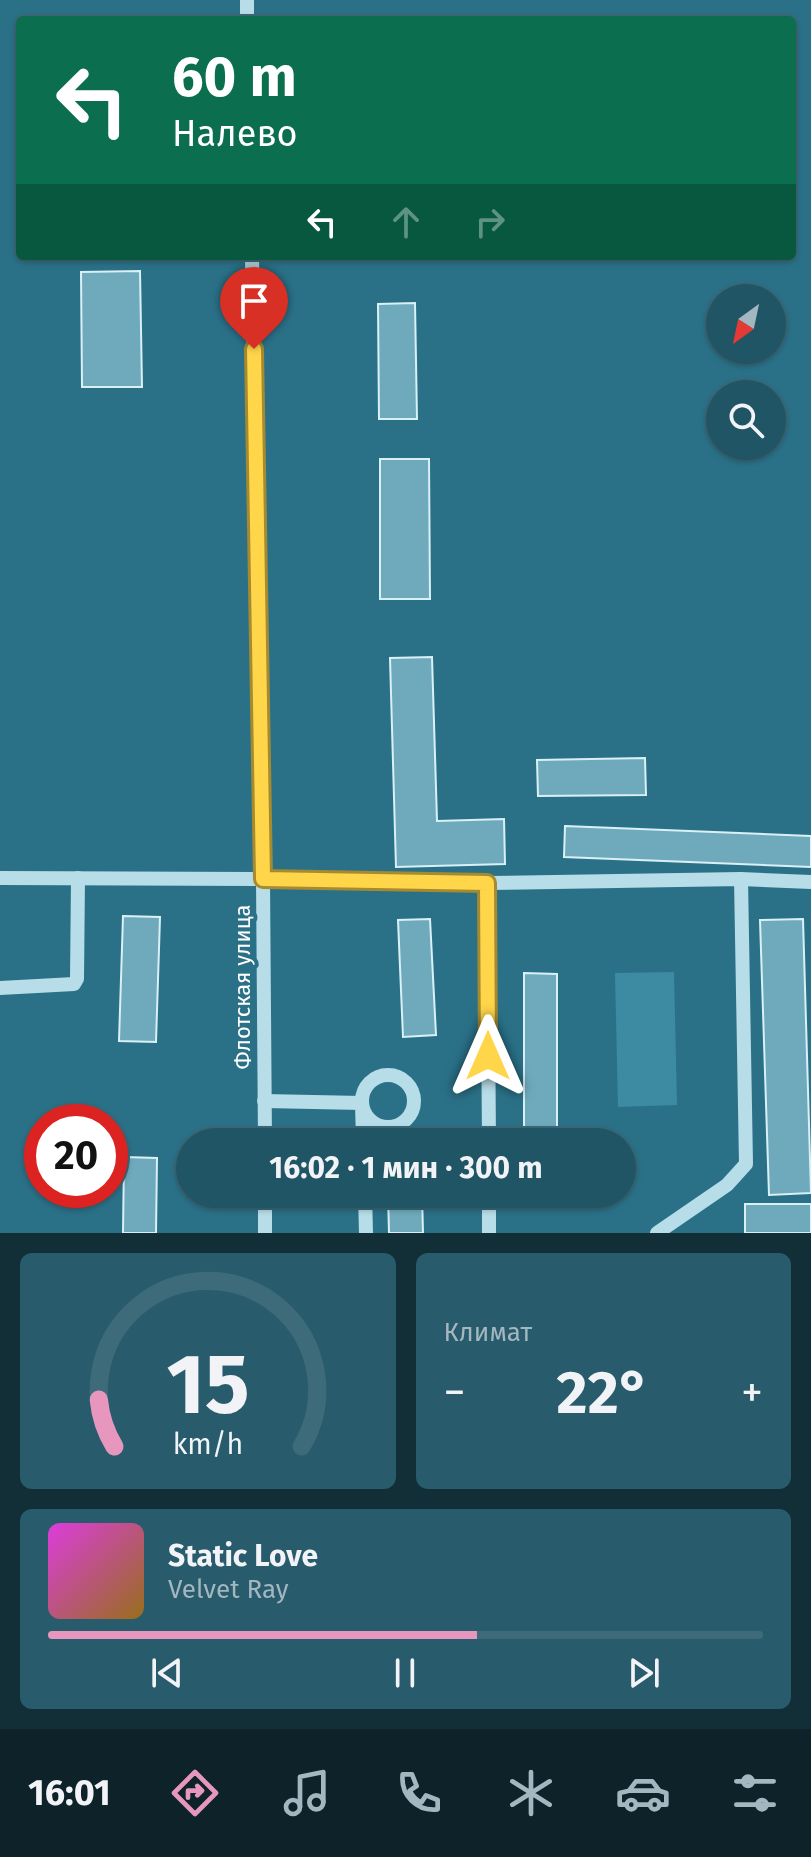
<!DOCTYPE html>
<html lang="ru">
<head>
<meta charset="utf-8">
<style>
  :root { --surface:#205566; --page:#285b6c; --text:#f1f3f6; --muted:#a2b7bf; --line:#3d6b7a; --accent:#e797bd }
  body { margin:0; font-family:"Fira Sans",sans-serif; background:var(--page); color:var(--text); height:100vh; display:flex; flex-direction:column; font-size:30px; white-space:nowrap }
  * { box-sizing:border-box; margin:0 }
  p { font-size:26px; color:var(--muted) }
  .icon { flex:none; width:44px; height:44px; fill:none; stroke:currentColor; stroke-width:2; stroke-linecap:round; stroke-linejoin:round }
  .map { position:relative; height:1233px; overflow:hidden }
  .sheet { display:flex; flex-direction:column; gap:20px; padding:20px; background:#122f38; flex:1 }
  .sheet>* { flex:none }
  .banner { position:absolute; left:16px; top:16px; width:780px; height:244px; border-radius:8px; box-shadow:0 2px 6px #0004,0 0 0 2px var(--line); background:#0b6e4f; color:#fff; overflow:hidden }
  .needle { width:52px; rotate:213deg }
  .buttons { position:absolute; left:706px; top:284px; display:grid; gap:16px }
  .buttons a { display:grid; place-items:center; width:80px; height:80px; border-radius:50%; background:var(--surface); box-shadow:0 2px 6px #0004,0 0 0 2px var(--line); font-size:40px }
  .speed { position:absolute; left:24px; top:1104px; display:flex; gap:16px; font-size:40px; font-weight:700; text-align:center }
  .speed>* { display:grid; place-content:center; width:104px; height:104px; border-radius:50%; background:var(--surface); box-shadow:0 2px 6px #0004,0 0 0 2px var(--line); line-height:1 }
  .speed .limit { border:12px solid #d22; background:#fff; color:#111 }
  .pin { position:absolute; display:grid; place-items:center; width:68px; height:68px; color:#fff; margin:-82px -34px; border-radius:50% 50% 50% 0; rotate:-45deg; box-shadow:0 0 8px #0007 }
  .pin .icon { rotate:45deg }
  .me { position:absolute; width:88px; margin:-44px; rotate:0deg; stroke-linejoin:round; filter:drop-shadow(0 0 6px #0008) }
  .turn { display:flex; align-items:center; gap:28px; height:168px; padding:0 24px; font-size:36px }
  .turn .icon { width:104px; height:104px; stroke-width:2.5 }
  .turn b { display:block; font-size:56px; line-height:68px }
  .lanes { display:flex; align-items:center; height:76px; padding:0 24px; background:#0003; justify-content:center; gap:40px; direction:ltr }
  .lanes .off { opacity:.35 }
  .big { font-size:60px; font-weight:700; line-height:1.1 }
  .sheet .card { flex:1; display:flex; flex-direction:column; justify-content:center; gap:12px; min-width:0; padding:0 28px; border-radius:12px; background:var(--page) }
  .sheet .dial { align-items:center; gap:0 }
  .dial svg { height:208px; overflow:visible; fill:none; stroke:var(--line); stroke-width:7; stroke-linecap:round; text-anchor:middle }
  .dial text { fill:var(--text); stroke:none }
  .song { display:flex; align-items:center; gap:24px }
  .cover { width:96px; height:96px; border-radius:12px; background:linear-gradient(135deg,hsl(300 70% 55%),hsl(40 70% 35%)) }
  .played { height:8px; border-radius:4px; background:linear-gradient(90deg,var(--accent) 60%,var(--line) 60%) }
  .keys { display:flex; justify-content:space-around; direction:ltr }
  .heat { display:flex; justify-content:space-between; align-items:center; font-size:44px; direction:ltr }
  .sheet .tiles { flex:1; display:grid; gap:20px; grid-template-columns:1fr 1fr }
  .card:last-child { grid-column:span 2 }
  .trip { position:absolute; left:176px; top:1128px; width:460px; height:80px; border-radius:40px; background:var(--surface); box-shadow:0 2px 6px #0004,0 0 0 2px var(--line); font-weight:700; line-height:80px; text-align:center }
  .tab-bar { display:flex; height:128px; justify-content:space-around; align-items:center; background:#0d2229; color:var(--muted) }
  .tab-bar .icon { width:56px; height:56px }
  .tab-bar .current { color:var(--accent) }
  .tab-bar b { font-size:36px; color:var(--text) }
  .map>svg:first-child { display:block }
</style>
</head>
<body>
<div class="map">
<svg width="811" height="1233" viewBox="0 0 811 1233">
  <rect width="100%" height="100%" fill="#2a7188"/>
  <polygon fill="#3c8ba3" points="674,972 677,1105 618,1107 615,973"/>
  <g fill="#6eaabc" stroke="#daf0f7" stroke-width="2">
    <polygon points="140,271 142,387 82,387 81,272"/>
    <polygon points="415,303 417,419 379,419 378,304"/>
    <polygon points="380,459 429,459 430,599 380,599"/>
    <polygon points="432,657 437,821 504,819 505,864 396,867 390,658"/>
    <polygon points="645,758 646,795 538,796 537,760"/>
    <polygon points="565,826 811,836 811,867 564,857"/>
    <polygon points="123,916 160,917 156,1042 119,1041"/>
    <polygon points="430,919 436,1035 403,1037 398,920"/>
    <polygon points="803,919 811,1193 769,1195 760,920"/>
    <polygon points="524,973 557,974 557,1142 524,1142"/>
    <polygon points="124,1157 157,1158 156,1233 123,1233"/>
    <polygon points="388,1194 422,1194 423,1233 389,1233"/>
    <rect x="524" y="1194" width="33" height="12"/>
    <rect x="745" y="1204" width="66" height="29"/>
  </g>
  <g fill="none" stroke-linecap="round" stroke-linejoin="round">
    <g stroke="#b7dde8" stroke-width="14">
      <polyline points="247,0 247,20"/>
      <polyline points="252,256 263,879 265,1142"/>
      <polyline points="0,878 263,879 487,883 741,879 811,882"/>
      <polyline points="487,883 489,1142"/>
      <polyline points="0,988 74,984 77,979 78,878"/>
      <circle cx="388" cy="1101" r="26"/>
      <polyline points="264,1101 362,1103 363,1142"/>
      <polyline points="265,1194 265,1233"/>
      <polyline points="365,1194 366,1233"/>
      <polyline points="489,1194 489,1233"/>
      <polyline points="657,1233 727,1185 746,1164 741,879"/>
    </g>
  </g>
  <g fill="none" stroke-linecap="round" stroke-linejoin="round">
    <g stroke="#a68a30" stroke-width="20">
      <polyline id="route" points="254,349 263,879 487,883 488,1056"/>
    </g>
    <use href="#route" stroke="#ffd54a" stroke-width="14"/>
  </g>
  <g text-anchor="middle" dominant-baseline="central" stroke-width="8" stroke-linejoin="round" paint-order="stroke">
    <g font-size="22" fill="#fff" stroke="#2a7188">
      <text transform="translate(242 987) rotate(-90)">Флотская улица</text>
    </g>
  </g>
</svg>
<div class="buttons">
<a><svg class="needle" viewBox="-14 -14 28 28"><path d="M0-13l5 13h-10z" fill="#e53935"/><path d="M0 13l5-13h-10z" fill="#a2b7bf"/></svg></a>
<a><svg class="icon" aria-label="search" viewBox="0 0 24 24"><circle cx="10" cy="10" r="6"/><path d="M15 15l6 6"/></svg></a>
</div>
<div class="speed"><div class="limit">20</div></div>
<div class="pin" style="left:254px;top:349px;background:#d93025"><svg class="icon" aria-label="arrive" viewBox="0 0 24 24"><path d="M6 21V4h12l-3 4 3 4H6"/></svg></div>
<svg class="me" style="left:488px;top:1056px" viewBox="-20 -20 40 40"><path d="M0-17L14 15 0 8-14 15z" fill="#ffd54a" stroke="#fff" stroke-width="4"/></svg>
<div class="trip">16:02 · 1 мин · 300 m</div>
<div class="banner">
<div class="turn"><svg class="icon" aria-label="left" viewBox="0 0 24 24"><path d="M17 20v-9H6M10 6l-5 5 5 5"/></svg><div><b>60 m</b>Налево</div></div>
<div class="lanes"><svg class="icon" aria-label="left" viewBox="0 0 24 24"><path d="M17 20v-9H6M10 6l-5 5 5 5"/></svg><svg class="icon off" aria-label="ahead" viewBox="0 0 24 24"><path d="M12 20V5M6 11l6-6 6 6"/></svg><svg class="icon off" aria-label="right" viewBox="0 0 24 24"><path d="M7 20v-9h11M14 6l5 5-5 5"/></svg></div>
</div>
</div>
<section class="sheet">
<div class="tiles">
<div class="card dial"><svg viewBox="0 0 100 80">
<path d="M14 69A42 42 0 1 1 86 69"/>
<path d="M14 69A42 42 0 0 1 8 51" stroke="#e797bd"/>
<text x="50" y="56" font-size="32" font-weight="700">15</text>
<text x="50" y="72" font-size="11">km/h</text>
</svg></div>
<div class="card"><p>Климат</p>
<div class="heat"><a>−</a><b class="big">22°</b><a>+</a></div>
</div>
<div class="card">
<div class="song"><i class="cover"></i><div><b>Static Love</b><p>Velvet Ray</p></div></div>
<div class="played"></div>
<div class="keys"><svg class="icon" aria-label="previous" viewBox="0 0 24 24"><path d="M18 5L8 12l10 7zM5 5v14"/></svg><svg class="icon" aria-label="pause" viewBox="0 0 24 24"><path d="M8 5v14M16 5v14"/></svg><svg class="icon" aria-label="next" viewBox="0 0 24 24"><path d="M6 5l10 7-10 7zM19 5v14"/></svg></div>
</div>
</div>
</section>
<nav class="tab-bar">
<b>16:01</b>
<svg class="icon current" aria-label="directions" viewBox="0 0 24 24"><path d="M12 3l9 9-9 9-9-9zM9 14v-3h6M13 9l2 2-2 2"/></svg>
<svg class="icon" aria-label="music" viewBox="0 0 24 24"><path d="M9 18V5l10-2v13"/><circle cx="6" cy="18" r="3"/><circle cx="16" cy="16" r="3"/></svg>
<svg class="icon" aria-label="phone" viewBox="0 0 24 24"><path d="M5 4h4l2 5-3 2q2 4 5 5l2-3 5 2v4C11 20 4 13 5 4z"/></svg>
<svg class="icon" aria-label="climate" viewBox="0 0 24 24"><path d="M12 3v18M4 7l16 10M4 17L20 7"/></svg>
<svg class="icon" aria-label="car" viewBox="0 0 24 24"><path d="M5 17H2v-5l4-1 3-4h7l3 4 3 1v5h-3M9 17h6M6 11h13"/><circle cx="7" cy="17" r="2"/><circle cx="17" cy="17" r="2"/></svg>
<svg class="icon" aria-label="filters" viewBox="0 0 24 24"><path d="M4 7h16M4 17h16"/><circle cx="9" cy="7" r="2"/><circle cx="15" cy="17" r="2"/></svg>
</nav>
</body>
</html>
